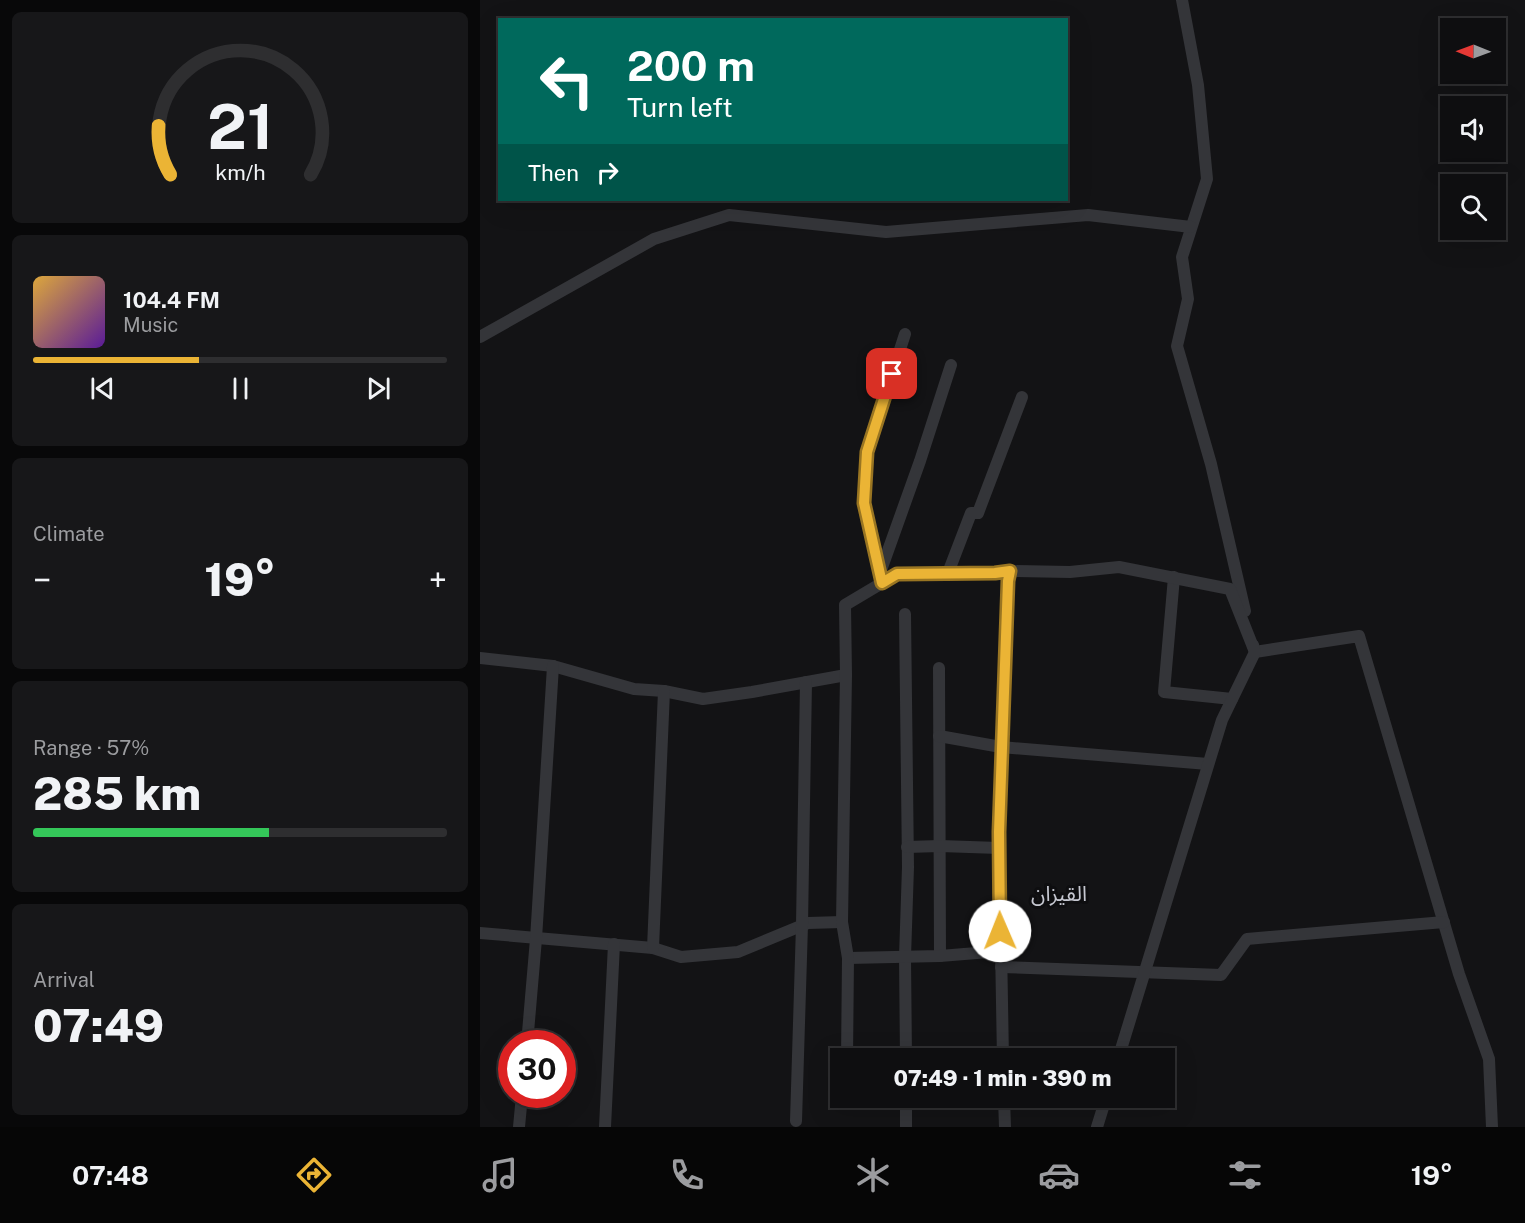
<!DOCTYPE html>
<html lang="en">
<head>
<meta charset="utf-8">
<style>
  :root { --surface:#0e0e10; --page:#171719; --text:#f1f3f6; --muted:#9b9c9f; --line:#2e2e30; --accent:#ebb435 }
  body { margin:0; font-family:"Public Sans","Noto Sans Arabic",sans-serif; background:var(--page); color:var(--text); height:100vh; display:flex; flex-direction:column; font-size:22px; white-space:nowrap }
  * { box-sizing:border-box; margin:0 }
  p { font-size:20px; color:var(--muted) }
  .icon { flex:none; width:33px; height:33px; fill:none; stroke:currentColor; stroke-width:2; stroke-linecap:round; stroke-linejoin:round }
  .map { position:relative; flex:1; overflow:hidden }
  .drawer { display:flex; flex-direction:column; gap:12px; padding:12px; background:#080809; width:480px }
  .drawer>* { flex:none }
  .guide { position:absolute; left:18px; top:18px; width:570px; height:183px; border-radius:0px; box-shadow:0 6px 24px #0002,0 0 0 2px var(--line); background:#00695c; color:#fff; overflow:hidden }
  .needle { width:39px; rotate:271deg }
  .fabs { position:absolute; left:960px; top:18px; display:grid; gap:12px }
  .fabs a { display:grid; place-items:center; width:66px; height:66px; border-radius:0px; background:var(--surface); box-shadow:0 6px 24px #0002,0 0 0 2px var(--line); font-size:30px }
  .speed { position:absolute; left:18px; top:1030px; display:flex; gap:12px; font-size:30px; font-weight:700; text-align:center }
  .speed>* { display:grid; place-content:center; width:78px; height:78px; border-radius:50%; background:var(--surface); box-shadow:0 6px 24px #0002,0 0 0 2px var(--line); line-height:1 }
  .speed .limit { border:9px solid #d22; background:#fff; color:#111 }
  .pin { position:absolute; display:grid; place-items:center; width:51px; height:51px; color:#fff; margin:-26px; border-radius:12px; box-shadow:0 3px 9px #0006 }
  .me { position:absolute; width:66px; margin:-33px; rotate:359deg; stroke-linejoin:round; filter:drop-shadow(0 0 4px #0008) }
  .turn { display:flex; align-items:center; gap:21px; height:126px; padding:0 30px; font-size:27px }
  .turn .icon { width:78px; height:78px; stroke-width:2.5 }
  .turn b { display:block; font-size:42px; line-height:51px }
  .then { display:flex; align-items:center; height:57px; padding:0 30px; background:#0003; gap:12px; font-size:22px }
  .big { font-size:45px; font-weight:800; line-height:1.1 }
  .drawer .tile { flex:1; display:flex; flex-direction:column; justify-content:center; gap:9px; min-width:0; padding:0 21px; border-radius:9px; background:var(--page) }
  .drawer .dial { align-items:center; gap:0 }
  .dial svg { height:156px; overflow:visible; fill:none; stroke:var(--line); stroke-width:7; stroke-linecap:round; text-anchor:middle }
  .dial text { fill:var(--text); stroke:none }
  .song { display:flex; align-items:center; gap:18px }
  .cover { width:72px; height:72px; border-radius:9px; background:linear-gradient(135deg,hsl(40 70% 55%),hsl(270 70% 35%)) }
  .played { height:6px; border-radius:3px; background:linear-gradient(90deg,var(--accent) 40%,var(--line) 40%) }
  .keys { display:flex; justify-content:space-around; direction:ltr }
  .heat { display:flex; justify-content:space-between; align-items:center; font-size:33px; direction:ltr }
  .charge { height:9px; border-radius:4px; background:linear-gradient(90deg,#34c759 57%,var(--line) 0) }
  .trip { position:absolute; left:350px; top:1048px; width:345px; height:60px; border-radius:0px; background:var(--surface); box-shadow:0 6px 24px #0002,0 0 0 2px var(--line); font-weight:800; line-height:60px; text-align:center }
  .dock { display:flex; height:96px; justify-content:space-around; align-items:center; background:#060606; color:var(--muted) }
  .dock .icon { width:42px; height:42px }
  .dock .active { color:var(--accent) }
  .dock b { font-size:27px; color:var(--text) }
  main { display:flex; flex:1; min-height:0 }
  .map>svg:first-child { display:block }
</style>
</head>
<body>
<main>
<section class="drawer">
<div class="tile dial"><svg viewBox="0 0 100 80">
<path d="M14 69A42 42 0 1 1 86 69"/>
<path d="M14 69A42 42 0 0 1 8 44" stroke="#ebb435"/>
<text x="50" y="56" font-size="32" font-weight="700">21</text>
<text x="50" y="72" font-size="11">km/h</text>
</svg></div>
<div class="tile">
<div class="song"><i class="cover"></i><div><b>104.4 FM</b><p>Music</p></div></div>
<div class="played"></div>
<div class="keys"><svg class="icon" aria-label="previous" viewBox="0 0 24 24"><path d="M18 5L8 12l10 7zM5 5v14"/></svg><svg class="icon" aria-label="pause" viewBox="0 0 24 24"><path d="M8 5v14M16 5v14"/></svg><svg class="icon" aria-label="next" viewBox="0 0 24 24"><path d="M6 5l10 7-10 7zM19 5v14"/></svg></div>
</div>
<div class="tile"><p>Climate</p>
<div class="heat"><a>−</a><b class="big">19°</b><a>+</a></div>
</div>
<div class="tile"><p>Range · 57%</p><b class="big">285 km</b><div class="charge"></div></div>
<div class="tile"><p>Arrival</p><b class="big">07:49</b></div>
</section>
<div class="map">
<svg width="1045" height="1127" viewBox="0 0 1045 1127">
  <rect width="100%" height="100%" fill="#131315"/>
  <g fill="none" stroke-linecap="round" stroke-linejoin="round">
    <g stroke="#343539" stroke-width="12">
      <polyline points="702,0 718,85 727,179 702,257 708,299 697,346 731,464 765,611"/>
      <polyline points="0,337 174,239 249,215 406,232 608,215 711,227"/>
      <polyline points="400,573 440,461 471,365"/>
      <polyline points="468,573 491,513 498,513 542,397"/>
      <polyline points="694,577 684,692 752,699"/>
      <polyline points="402,583 384,503 387,452 425,334"/>
      <polyline points="425,614 428,867 425,957 426,1059"/>
      <polyline points="773,645 775,652 879,636 979,974 1009,1059 1012,1127"/>
      <polyline points="0,658 73,666 154,689 184,691 223,699 272,692 366,675"/>
      <polyline points="459,668 460,956"/>
      <polyline points="459,736 521,747 728,764"/>
      <polyline points="427,847 460,846 519,848"/>
      <polyline points="0,933 173,948 201,957 258,952 328,923 362,922"/>
      <polyline points="173,948 184,691"/>
      <polyline points="368,958 460,956 521,951"/>
      <polyline points="521,967 741,975 767,939 964,922"/>
      <polyline points="47,1044 56,939 73,666"/>
      <polyline points="367,1059 368,958 362,922 366,675 365,605 417,574 515,573 530,571 590,572 639,567 750,589 775,652 742,720 638,1059"/>
      <polyline points="523,1059 519,832 528,581 530,571"/>
      <polyline points="426,1098 426,1127"/>
      <polyline points="524,1098 525,1127"/>
      <polyline points="316,1121 322,925 326,682"/>
      <polyline points="39,1127 42,1095"/>
      <polyline points="125,1127 134,944"/>
      <polyline points="617,1127 626,1098"/>
    </g>
  </g>
  <g fill="none" stroke-linecap="round" stroke-linejoin="round">
    <g stroke="#997522" stroke-width="15">
      <polyline id="route" points="412,374 387,452 384,503 402,583 417,574 515,573 530,571 528,581 519,832 520,931"/>
    </g>
    <use href="#route" stroke="#ebb435" stroke-width="10"/>
  </g>
  <g text-anchor="middle" dominant-baseline="central" stroke-width="6" stroke-linejoin="round" paint-order="stroke">
    <g font-size="21" fill="#c6c8d1" stroke="#0e0e10">
      <text x="579" y="893">القيزان</text>
    </g>
  </g>
</svg>
<div class="fabs">
<a><svg class="needle" viewBox="-14 -14 28 28"><path d="M0-13l5 13h-10z" fill="#e53935"/><path d="M0 13l5-13h-10z" fill="#9b9c9f"/></svg></a>
<a><svg class="icon" aria-label="sound" viewBox="0 0 24 24"><path d="M4 9h4l5-4v14l-5-4H4zM17 9q2 3 0 6"/></svg></a>
<a><svg class="icon" aria-label="search" viewBox="0 0 24 24"><circle cx="10" cy="10" r="6"/><path d="M15 15l6 6"/></svg></a>
</div>
<div class="speed"><div class="limit">30</div></div>
<div class="pin" style="left:412px;top:374px;background:#d93025"><svg class="icon" aria-label="arrive" viewBox="0 0 24 24"><path d="M6 21V4h12l-3 4 3 4H6"/></svg></div>
<svg class="me" style="left:520px;top:931px" viewBox="-20 -20 40 40"><circle r="19" fill="#fff"/><path d="M0-13L10 11 0 6-10 11z" fill="#ebb435"/></svg>
<div class="trip">07:49 · 1 min · 390 m</div>
<div class="guide">
<div class="turn"><svg class="icon" aria-label="left" viewBox="0 0 24 24"><path d="M17 20v-9H6M10 6l-5 5 5 5"/></svg><div><b>200 m</b>Turn left</div></div>
<div class="then">Then<svg class="icon" aria-label="right" viewBox="0 0 24 24"><path d="M7 20v-9h11M14 6l5 5-5 5"/></svg></div>
</div>
</div>
</main>
<nav class="dock">
<b>07:48</b>
<svg class="icon active" aria-label="directions" viewBox="0 0 24 24"><path d="M12 3l9 9-9 9-9-9zM9 14v-3h6M13 9l2 2-2 2"/></svg>
<svg class="icon" aria-label="music" viewBox="0 0 24 24"><path d="M9 18V5l10-2v13"/><circle cx="6" cy="18" r="3"/><circle cx="16" cy="16" r="3"/></svg>
<svg class="icon" aria-label="phone" viewBox="0 0 24 24"><path d="M5 4h4l2 5-3 2q2 4 5 5l2-3 5 2v4C11 20 4 13 5 4z"/></svg>
<svg class="icon" aria-label="climate" viewBox="0 0 24 24"><path d="M12 3v18M4 7l16 10M4 17L20 7"/></svg>
<svg class="icon" aria-label="car" viewBox="0 0 24 24"><path d="M5 17H2v-5l4-1 3-4h7l3 4 3 1v5h-3M9 17h6M6 11h13"/><circle cx="7" cy="17" r="2"/><circle cx="17" cy="17" r="2"/></svg>
<svg class="icon" aria-label="filters" viewBox="0 0 24 24"><path d="M4 7h16M4 17h16"/><circle cx="9" cy="7" r="2"/><circle cx="15" cy="17" r="2"/></svg>
<b>19°</b>
</nav>
</body>
</html>
